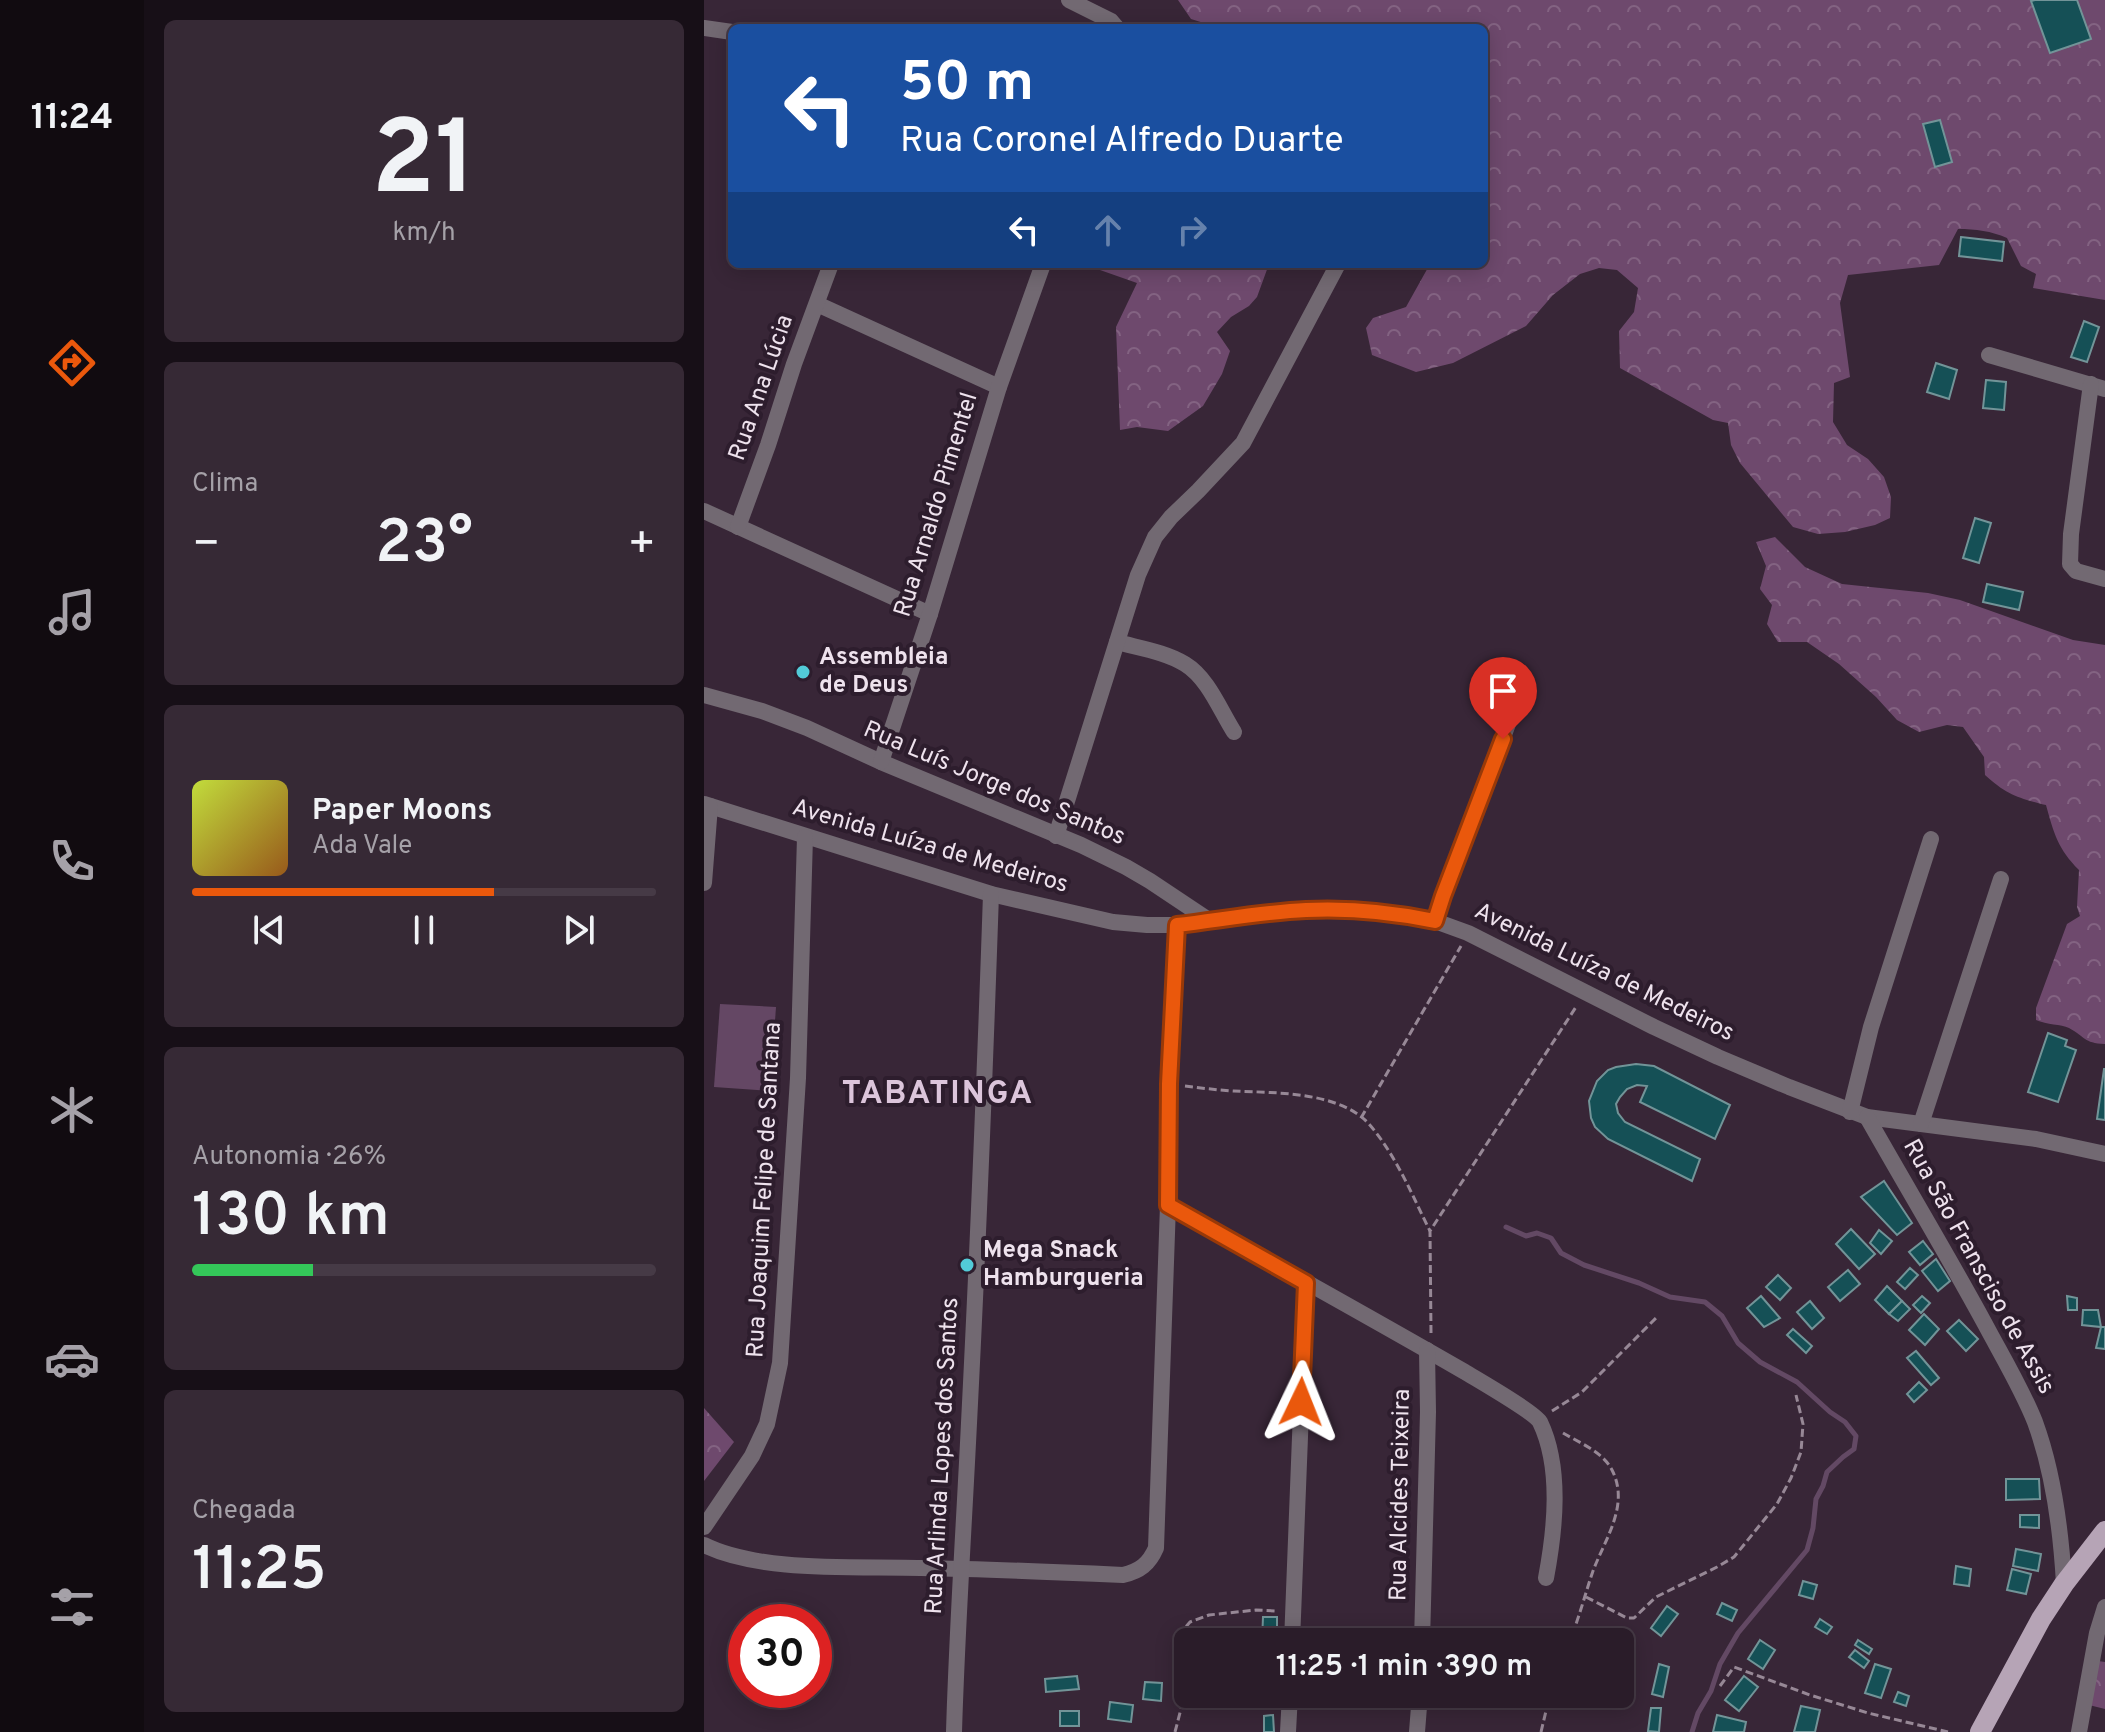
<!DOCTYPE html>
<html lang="pt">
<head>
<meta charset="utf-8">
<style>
  :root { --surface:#2a1c29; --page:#362935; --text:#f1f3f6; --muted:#a5a1a8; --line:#463a46; --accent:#ea580c }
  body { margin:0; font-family:Overpass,sans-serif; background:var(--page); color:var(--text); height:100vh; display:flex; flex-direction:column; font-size:30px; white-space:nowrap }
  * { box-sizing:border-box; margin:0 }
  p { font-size:26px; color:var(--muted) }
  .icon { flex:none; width:44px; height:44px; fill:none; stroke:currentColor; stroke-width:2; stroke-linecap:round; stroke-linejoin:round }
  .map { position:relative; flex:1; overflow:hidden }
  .details { display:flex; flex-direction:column; gap:20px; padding:20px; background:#170f17; width:560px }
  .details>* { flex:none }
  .hud { position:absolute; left:24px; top:24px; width:760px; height:244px; border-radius:12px; box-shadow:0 4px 20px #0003,0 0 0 2px var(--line); background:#1a4fa0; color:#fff; overflow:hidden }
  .speed { position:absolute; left:24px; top:1604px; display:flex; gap:16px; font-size:40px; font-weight:700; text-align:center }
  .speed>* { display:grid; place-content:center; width:104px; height:104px; border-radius:50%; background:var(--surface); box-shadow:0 4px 20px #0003,0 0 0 2px var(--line); line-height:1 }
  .speed .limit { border:12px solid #d22; background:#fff; color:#111 }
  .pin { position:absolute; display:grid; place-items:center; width:68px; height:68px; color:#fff; margin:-82px -34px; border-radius:50% 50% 50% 0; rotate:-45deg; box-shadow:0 0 8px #0007 }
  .pin .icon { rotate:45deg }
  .me { position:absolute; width:88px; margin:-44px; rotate:2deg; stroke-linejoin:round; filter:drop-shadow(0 0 6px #0008) }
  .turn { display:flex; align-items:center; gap:28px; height:168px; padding:0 40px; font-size:36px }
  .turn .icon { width:104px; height:104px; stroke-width:2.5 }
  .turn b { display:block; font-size:56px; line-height:68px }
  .lanes { display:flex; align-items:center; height:76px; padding:0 40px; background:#0003; justify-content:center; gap:40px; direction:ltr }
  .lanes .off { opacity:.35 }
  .big { font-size:60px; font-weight:600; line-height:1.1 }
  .details .tile { flex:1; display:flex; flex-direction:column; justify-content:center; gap:12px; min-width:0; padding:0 28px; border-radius:12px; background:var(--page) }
  .details .dial { align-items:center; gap:0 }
  .dial b { font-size:104px; line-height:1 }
  .song { display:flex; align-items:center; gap:24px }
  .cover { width:96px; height:96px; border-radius:12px; background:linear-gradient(135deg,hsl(70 70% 55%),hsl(30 70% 35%)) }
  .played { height:8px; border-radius:4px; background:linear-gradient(90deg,var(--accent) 65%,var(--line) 65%) }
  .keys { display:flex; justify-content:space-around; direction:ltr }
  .heat { display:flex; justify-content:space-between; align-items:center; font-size:44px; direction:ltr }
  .charge { height:12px; border-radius:6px; background:linear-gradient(90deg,#34c759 26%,var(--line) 0) }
  .trip { position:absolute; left:470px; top:1628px; width:460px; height:80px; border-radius:12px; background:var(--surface); box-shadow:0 4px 20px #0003,0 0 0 2px var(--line); font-weight:600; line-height:80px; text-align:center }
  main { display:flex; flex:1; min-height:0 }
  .tabs { display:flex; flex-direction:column; width:144px; justify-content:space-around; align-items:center; background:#110b10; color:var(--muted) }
  .tabs .icon { width:56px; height:56px }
  .tabs .selected { color:var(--accent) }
  .tabs b { font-size:36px; color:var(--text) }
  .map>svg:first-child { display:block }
</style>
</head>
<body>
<main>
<nav class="tabs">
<b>11:24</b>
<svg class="icon selected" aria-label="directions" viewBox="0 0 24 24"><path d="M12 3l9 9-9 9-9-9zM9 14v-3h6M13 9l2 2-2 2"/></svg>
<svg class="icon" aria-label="music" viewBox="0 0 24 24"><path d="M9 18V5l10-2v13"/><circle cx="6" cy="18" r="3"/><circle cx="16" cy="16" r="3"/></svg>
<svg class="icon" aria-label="phone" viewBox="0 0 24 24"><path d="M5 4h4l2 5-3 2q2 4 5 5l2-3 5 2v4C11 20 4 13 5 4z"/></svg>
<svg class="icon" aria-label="climate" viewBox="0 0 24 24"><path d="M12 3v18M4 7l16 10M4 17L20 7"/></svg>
<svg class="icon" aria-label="car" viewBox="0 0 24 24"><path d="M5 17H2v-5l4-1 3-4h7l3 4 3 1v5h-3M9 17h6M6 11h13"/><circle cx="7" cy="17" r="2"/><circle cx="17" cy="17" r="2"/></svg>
<svg class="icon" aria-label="filters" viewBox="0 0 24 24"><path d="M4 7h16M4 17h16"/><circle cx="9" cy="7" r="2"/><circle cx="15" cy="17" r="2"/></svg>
</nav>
<section class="details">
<div class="tile dial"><b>21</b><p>km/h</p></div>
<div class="tile"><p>Clima</p>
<div class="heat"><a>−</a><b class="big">23°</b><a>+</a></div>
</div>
<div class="tile">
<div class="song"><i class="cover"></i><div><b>Paper Moons</b><p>Ada Vale</p></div></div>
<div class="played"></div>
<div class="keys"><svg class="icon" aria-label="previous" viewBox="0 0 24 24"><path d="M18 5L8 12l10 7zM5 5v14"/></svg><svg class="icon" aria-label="pause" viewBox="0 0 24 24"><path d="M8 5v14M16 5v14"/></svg><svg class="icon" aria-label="next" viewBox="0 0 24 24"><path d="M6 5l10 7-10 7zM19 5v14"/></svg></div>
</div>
<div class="tile"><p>Autonomia · 26%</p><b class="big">130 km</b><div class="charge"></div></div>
<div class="tile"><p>Chegada</p><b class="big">11:25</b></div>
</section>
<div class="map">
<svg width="1401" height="1732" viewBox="0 0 1401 1732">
  <defs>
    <pattern id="forest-crowns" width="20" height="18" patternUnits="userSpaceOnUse" patternTransform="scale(2)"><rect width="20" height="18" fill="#6e496d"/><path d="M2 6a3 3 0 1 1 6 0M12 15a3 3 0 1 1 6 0" fill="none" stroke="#836382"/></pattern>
  </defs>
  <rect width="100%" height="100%" fill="#382637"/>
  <polygon fill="#644764" points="16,1004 72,1007 66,1091 10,1087"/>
  <g fill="url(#forest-crowns)">
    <path d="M474,0H1401V300L1329,288L1332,274L1317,266L1303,238C1287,231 1272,229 1254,229L1235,265L1144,275L1136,303L1146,377L1130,383L1129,422L1143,445L1164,459L1180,477L1187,497L1186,518L1171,525L1141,532L1114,534L1089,527L1036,463L1027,445L1024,423L1009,420L916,368L915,331L930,312L934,288L913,270L895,268L876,274L849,295L822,326L749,363L712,372L668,355L662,328L669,318L702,307L726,264H780V28H516L487,19Z"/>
    <polygon points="399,264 565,264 553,297 545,306 527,317 513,332 526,351 518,374 499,406 464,431 433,427 416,430 412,327 433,283 396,270"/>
    <path d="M1071,537L1101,567L1138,584L1224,593L1256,600L1369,640L1401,645V1044C1379,1043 1382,1037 1365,1028C1357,1024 1343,1025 1332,1020V1008L1363,924L1376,916L1373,907L1375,870C1354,849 1350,834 1342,805C1314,798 1303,795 1281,775L1280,757L1259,727L1243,725L1215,732L1193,720L1172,697L1135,664L1103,642H1074L1063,624L1068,605L1056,589L1062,566L1052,542Z"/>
    <polygon points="0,1408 30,1442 0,1481"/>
    <polygon points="1394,1661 1401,1662 1401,1709 1385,1705"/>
  </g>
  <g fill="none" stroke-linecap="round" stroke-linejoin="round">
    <polyline stroke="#634964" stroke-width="5" points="802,1227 822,1236 833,1233 847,1238 857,1253 880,1265 935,1283 966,1297 1001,1302 1018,1316 1034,1343 1056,1362 1093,1382 1126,1412 1141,1422 1152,1436 1150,1449 1139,1457 1123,1472 1119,1486 1112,1499 1109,1528 1103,1550 1034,1633 1016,1664 1007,1691 994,1713 988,1732"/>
  </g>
  <g fill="#155056" stroke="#729498" stroke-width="2">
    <polygon points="1331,0 1373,0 1387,39 1346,53 1327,1"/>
    <polygon points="1236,120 1248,162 1231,167 1219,124"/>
    <polygon points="1257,237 1300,242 1298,261 1255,256"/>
    <polygon points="1380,321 1395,327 1383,362 1367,357"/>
    <polygon points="1232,363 1253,370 1245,399 1223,392"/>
    <polygon points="1282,380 1302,382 1300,410 1279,408"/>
    <polygon points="1271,518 1287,523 1275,563 1259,558"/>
    <polygon points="1283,584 1319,592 1315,610 1279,602"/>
    <polygon points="1344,1033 1363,1040 1361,1046 1372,1050 1354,1102 1324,1092"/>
    <polygon points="932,1064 950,1066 1026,1105 1011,1139 936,1102 943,1086 933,1085 923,1089 916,1097 912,1104 914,1113 921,1122 996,1159 988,1181 904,1139 891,1127 887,1118 885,1101 893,1081 904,1070 912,1067"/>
    <polygon points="1400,1069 1401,1069 1401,1120 1393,1119"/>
    <polygon points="1180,1181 1208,1223 1193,1235 1157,1197"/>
    <polygon points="1147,1229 1171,1254 1155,1269 1132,1244"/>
    <polygon points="1175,1230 1188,1241 1177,1254 1166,1243"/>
    <polygon points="1219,1241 1229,1254 1216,1265 1205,1252"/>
    <polygon points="1232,1259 1246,1281 1234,1291 1218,1271"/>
    <polygon points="1206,1268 1214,1275 1201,1289 1193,1282"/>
    <polygon points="1144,1270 1156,1284 1136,1301 1124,1287"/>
    <polygon points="1074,1275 1087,1288 1076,1300 1062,1287"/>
    <polygon points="1183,1286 1198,1301 1185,1314 1171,1300"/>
    <polygon points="1057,1296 1076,1318 1060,1327 1043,1308"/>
    <polygon points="1218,1296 1226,1303 1217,1313 1209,1305"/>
    <polygon points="1363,1296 1373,1298 1373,1310 1364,1310"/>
    <polygon points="1106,1301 1120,1318 1108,1329 1093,1312"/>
    <polygon points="1198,1301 1206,1309 1194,1321 1185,1314"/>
    <polygon points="1379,1310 1394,1310 1397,1327 1378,1325"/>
    <polygon points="1220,1314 1235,1329 1221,1345 1205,1330"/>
    <polygon points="1255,1320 1274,1339 1262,1351 1243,1331"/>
    <polygon points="1397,1327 1401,1327 1401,1349 1392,1348"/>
    <polygon points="1089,1329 1108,1346 1102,1353 1083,1335"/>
    <polygon points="1212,1351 1235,1378 1227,1385 1203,1358"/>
    <polygon points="1215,1382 1223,1390 1210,1402 1203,1394"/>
    <polygon points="1302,1479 1335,1479 1336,1499 1302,1500"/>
    <polygon points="1316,1515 1335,1515 1335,1528 1316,1527"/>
    <polygon points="1312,1549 1337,1554 1334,1571 1309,1566"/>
    <polygon points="1252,1566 1267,1569 1265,1586 1250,1584"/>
    <polygon points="1308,1569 1327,1574 1322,1594 1303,1590"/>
    <polygon points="1099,1581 1113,1585 1109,1599 1095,1595"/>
    <polygon points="1018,1603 1033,1610 1028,1621 1013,1614"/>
    <polygon points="963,1606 974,1614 957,1636 947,1628"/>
    <polygon points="559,1617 573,1617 573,1642 558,1642"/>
    <polygon points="1116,1619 1128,1627 1123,1634 1111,1627"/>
    <polygon points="1056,1640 1071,1650 1059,1669 1044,1659"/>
    <polygon points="1154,1640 1168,1649 1165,1654 1151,1645"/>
    <polygon points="1151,1650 1165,1661 1160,1668 1145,1657"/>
    <polygon points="955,1664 965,1667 959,1697 948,1694"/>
    <polygon points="1171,1664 1187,1669 1177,1698 1161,1693"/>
    <polygon points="373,1676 375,1689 342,1692 341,1679"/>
    <polygon points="1040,1676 1054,1687 1035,1711 1021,1700"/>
    <polygon points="441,1682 458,1683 457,1701 439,1699"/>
    <polygon points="1194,1692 1205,1696 1202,1706 1190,1702"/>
    <rect x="490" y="1695" width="23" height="11"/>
    <polygon points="406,1702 429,1705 427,1722 404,1719"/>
    <polygon points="1097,1706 1116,1710 1111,1732 1090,1732"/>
    <polygon points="947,1708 957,1708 955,1732 944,1731"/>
    <rect x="356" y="1711" width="19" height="15"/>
    <polygon points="569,1715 570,1732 560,1732 560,1716"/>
    <polygon points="1013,1715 1042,1722 1040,1732 1009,1732"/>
  </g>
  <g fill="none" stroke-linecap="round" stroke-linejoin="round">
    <g stroke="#978896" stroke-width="3" stroke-dasharray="8 4" stroke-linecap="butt">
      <path d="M481,1086C497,1088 513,1090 530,1091C570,1093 635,1091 665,1124C692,1155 708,1195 726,1231"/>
      <polyline points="657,1118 757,946"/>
      <polyline points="727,1333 726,1231 872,1007"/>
      <polyline points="848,1411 878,1392 953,1317"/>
      <path d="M859,1433C876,1443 899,1452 908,1470C926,1505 901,1539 889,1571C881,1594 875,1619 865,1642"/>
      <polyline points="882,1597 923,1618 930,1618 952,1597 1013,1567 1030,1557 1073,1504 1087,1478 1097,1452 1099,1424 1092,1395"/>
      <polyline points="1016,1686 1030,1667 1106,1695 1164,1713 1244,1732"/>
      <polyline points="471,1732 478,1705 475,1646 480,1629 486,1622 505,1615 552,1610 571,1611"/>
      <polyline points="837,1732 846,1694"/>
    </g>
    <g stroke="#726972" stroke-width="16">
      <polyline points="365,0 407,21 413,28"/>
      <polyline points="0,28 28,32"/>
      <polyline points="113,304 295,387"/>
      <polyline points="1285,355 1401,389"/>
      <polyline points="1387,384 1367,534 1366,564 1372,571 1401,579"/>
      <polyline points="0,511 226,614"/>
      <polyline points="34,527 64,445 90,364 127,264"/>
      <path d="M413,642C435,648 462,652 481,664C504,678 516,710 530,732"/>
      <polyline points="0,695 58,711 103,728 177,762 377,845 422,867 446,881 506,921"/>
      <polyline points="177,762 226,614 295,387 339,264"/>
      <polyline points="0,804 287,894 409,922 443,925 473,925 600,910 633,910 670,911 731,921 764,933 950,1027 1014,1057 1085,1087 1163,1117 1332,1139 1401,1154"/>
      <polyline points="352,836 434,575 451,537 467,517 494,491 539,443 634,264"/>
      <polyline points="0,883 6,806"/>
      <polyline points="731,921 739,896 807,716"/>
      <polyline points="1146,1112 1167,1027 1227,839"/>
      <path d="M1163,1117C1202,1186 1243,1254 1281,1324C1298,1356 1318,1389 1331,1422C1350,1474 1357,1530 1360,1584"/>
      <polyline points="1217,1124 1297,879"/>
      <path d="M464,1205C563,1260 662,1315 761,1372C774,1380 830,1412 836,1422C858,1468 851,1530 842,1578"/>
      <polyline points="0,1527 48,1456 63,1424 76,1363 94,1078 101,837"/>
      <path d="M0,1545C56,1573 154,1566 217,1568C285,1569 352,1572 419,1575C436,1571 445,1564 452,1548L464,1205L465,1084L473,925"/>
      <polyline points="588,1642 602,1283"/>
      <polyline points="718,1642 724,1412 723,1350"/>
      <path d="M250,1732C253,1629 260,1526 265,1423C274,1247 281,1071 287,894"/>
      <polyline points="584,1732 586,1694"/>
      <polyline points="713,1732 716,1694"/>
      <polyline points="1375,1732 1393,1633 1401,1607"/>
    </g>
    <polyline stroke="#b6a4b6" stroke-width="20" points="1276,1732 1337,1619 1360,1584 1401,1531"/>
  </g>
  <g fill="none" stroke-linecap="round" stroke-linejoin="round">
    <g stroke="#983908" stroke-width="20">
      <path id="route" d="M597,1402L602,1283L464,1205L465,1084L473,925C516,920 559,912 602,910C645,908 688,912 731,921L739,896L799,739"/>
    </g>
    <use href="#route" stroke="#ea580c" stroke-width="14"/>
  </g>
  <g fill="#52cbd8" stroke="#2d1d2d" stroke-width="3">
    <circle cx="99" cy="672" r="8"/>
    <circle cx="263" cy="1265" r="8"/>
  </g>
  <g text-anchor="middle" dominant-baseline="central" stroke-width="8" stroke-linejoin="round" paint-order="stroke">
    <g font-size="24" fill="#eee2ed" stroke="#2d1d2d">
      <text transform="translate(58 388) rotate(-71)">Rua Ana Lúcia</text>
      <text transform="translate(233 505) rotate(-73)">Rua Arnaldo Pimentel</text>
      <text transform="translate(290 784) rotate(23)">Rua Luís Jorge dos Santos</text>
      <text transform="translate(226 847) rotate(16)">Avenida Luíza de Medeiros</text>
      <text transform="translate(900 973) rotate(26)">Avenida Luíza de Medeiros</text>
      <text transform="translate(61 1190) rotate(-87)">Rua Joaquim Felipe de Santana</text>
      <text transform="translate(1274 1267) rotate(61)">Rua São Fransciso de Assis</text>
      <text transform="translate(239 1456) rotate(-87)">Rua Arlinda Lopes dos Santos</text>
      <text transform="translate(697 1495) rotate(-89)">Rua Alcides Teixeira</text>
    </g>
    <g font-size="24" font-weight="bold" fill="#eee2ed" stroke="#2d1d2d" text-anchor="start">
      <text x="115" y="658">Assembleia<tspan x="115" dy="28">de Deus</tspan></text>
      <text x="279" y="1251">Mega Snack<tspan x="279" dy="28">Hamburgueria</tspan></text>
    </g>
    <g font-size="32" font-weight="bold" letter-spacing="2" fill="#dcc5db" stroke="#2d1d2d">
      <text x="234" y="1095">TABATINGA</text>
    </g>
  </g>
</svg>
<div class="speed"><div class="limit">30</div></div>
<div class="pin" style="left:799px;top:739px;background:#d93025"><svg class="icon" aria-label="arrive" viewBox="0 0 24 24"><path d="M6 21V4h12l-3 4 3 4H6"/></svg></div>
<svg class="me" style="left:597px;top:1402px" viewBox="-20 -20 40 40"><path d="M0-17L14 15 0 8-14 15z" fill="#ea580c" stroke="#fff" stroke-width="4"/></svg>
<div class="trip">11:25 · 1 min · 390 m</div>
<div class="hud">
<div class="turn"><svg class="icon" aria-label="left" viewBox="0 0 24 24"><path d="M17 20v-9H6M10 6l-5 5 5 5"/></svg><div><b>50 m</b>Rua Coronel Alfredo Duarte</div></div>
<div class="lanes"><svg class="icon" aria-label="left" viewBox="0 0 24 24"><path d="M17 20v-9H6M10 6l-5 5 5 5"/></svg><svg class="icon off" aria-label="ahead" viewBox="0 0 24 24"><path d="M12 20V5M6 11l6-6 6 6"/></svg><svg class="icon off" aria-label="right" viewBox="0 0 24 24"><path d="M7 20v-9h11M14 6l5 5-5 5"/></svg></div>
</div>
</div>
</main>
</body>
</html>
